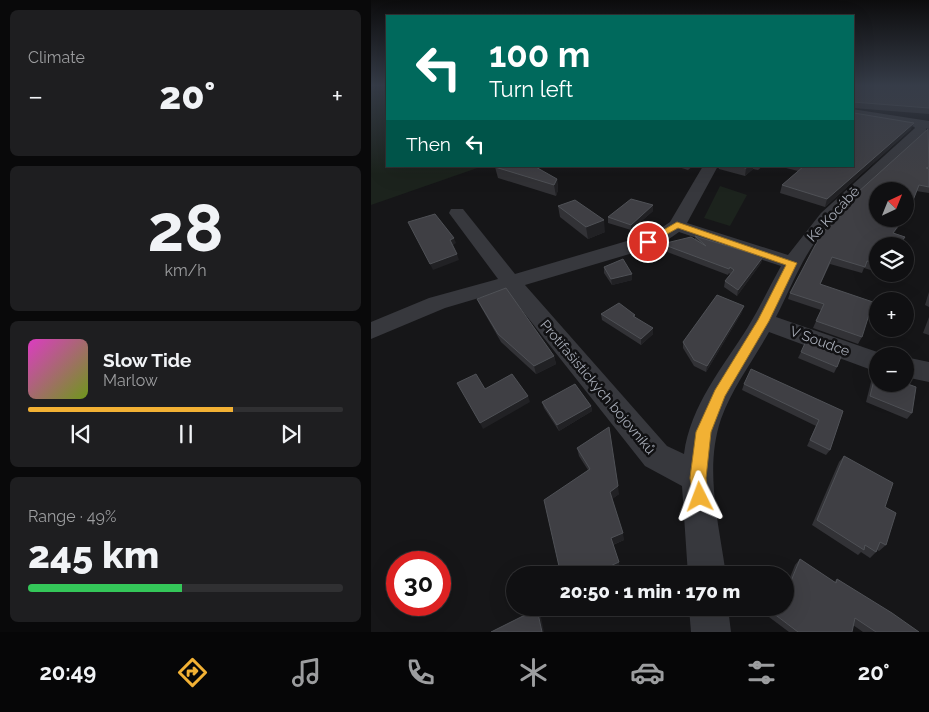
<!DOCTYPE html>
<html lang="en">
<head>
<meta charset="utf-8">
<style>
  :root { --surface:#101012; --page:#1e1e20; --text:#f1f3f6; --muted:#9c9d9f; --line:#303032; --accent:#f2b134 }
  body { margin:0; font-family:Raleway,sans-serif; background:var(--page); color:var(--text); height:100vh; display:flex; flex-direction:column; font-size:19px; white-space:nowrap }
  * { box-sizing:border-box; margin:0 }
  p { font-size:16px; color:var(--muted) }
  .icon { flex:none; width:28px; height:28px; fill:none; stroke:currentColor; stroke-width:2; stroke-linecap:round; stroke-linejoin:round }
  .map { position:relative; flex:1; overflow:hidden }
  .sheet { display:flex; flex-direction:column; gap:10px; padding:10px; background:#09090a; width:371px }
  .sheet>* { flex:none }
  .hud { position:absolute; left:15px; top:15px; width:468px; height:152px; border-radius:0px; box-shadow:0 5px 20px #0002,0 0 0 1px var(--line); background:#00695c; color:#fff; overflow:hidden }
  .needle { width:32px; rotate:43deg }
  .tools { position:absolute; left:498px; top:182px; display:grid; gap:10px }
  .tools a { display:grid; place-items:center; width:45px; height:45px; border-radius:50%; background:var(--surface); box-shadow:0 5px 20px #0002,0 0 0 1px var(--line); font-size:25px }
  .speed { position:absolute; left:15px; top:551px; display:flex; gap:10px; font-size:25px; font-weight:700; text-align:center }
  .speed>* { display:grid; place-content:center; width:65px; height:65px; border-radius:50%; background:var(--surface); box-shadow:0 5px 20px #0002,0 0 0 1px var(--line); line-height:1 }
  .speed .limit { border:8px solid #d22; background:#fff; color:#111 }
  .pin { position:absolute; display:grid; place-items:center; width:42px; height:42px; color:#fff; margin:-21px; border:2px solid #fff; border-radius:50%; box-shadow:0 1px 5px #0007 }
  .me { position:absolute; width:55px; margin:-28px; rotate:357deg; stroke-linejoin:round; filter:drop-shadow(0 0 4px #0008) }
  .turn { display:flex; align-items:center; gap:18px; height:105px; padding:0 20px; font-size:22px }
  .turn .icon { width:65px; height:65px; stroke-width:2.5 }
  .turn b { display:block; font-size:35px; line-height:42px }
  .then { display:flex; align-items:center; height:48px; padding:0 20px; background:#0003; gap:10px; font-size:19px }
  .big { font-size:38px; font-weight:800; line-height:1.1 }
  .sheet .tile { flex:1; display:flex; flex-direction:column; justify-content:center; gap:8px; min-width:0; padding:0 18px; border-radius:8px; background:var(--page) }
  .sheet .dial { align-items:center; gap:0 }
  .dial b { font-size:65px; line-height:1 }
  .song { display:flex; align-items:center; gap:15px }
  .cover { width:60px; height:60px; border-radius:8px; background:linear-gradient(135deg,hsl(310 70% 55%),hsl(80 70% 35%)) }
  .played { height:5px; border-radius:2px; background:linear-gradient(90deg,var(--accent) 65%,var(--line) 65%) }
  .keys { display:flex; justify-content:space-around; direction:ltr }
  .heat { display:flex; justify-content:space-between; align-items:center; font-size:28px; direction:ltr }
  .charge { height:8px; border-radius:4px; background:linear-gradient(90deg,#34c759 49%,var(--line) 0) }
  .trip { position:absolute; left:135px; top:566px; width:288px; height:50px; border-radius:25px; background:var(--surface); box-shadow:0 5px 20px #0002,0 0 0 1px var(--line); font-weight:800; line-height:50px; text-align:center }
  .tab-bar { display:flex; height:80px; justify-content:space-around; align-items:center; background:#060607; color:var(--muted) }
  .tab-bar .icon { width:35px; height:35px }
  .tab-bar .on { color:var(--accent) }
  .tab-bar b { font-size:22px; color:var(--text) }
  main { display:flex; flex:1; min-height:0 }
  .map>svg:first-child { display:block }
</style>
</head>
<body>
<main>
<section class="sheet">
<div class="tile"><p>Climate</p>
<div class="heat"><a>−</a><b class="big">20°</b><a>+</a></div>
</div>
<div class="tile dial"><b>28</b><p>km/h</p></div>
<div class="tile">
<div class="song"><i class="cover"></i><div><b>Slow Tide</b><p>Marlow</p></div></div>
<div class="played"></div>
<div class="keys"><svg class="icon" aria-label="previous" viewBox="0 0 24 24"><path d="M18 5L8 12l10 7zM5 5v14"/></svg><svg class="icon" aria-label="pause" viewBox="0 0 24 24"><path d="M8 5v14M16 5v14"/></svg><svg class="icon" aria-label="next" viewBox="0 0 24 24"><path d="M6 5l10 7-10 7zM19 5v14"/></svg></div>
</div>
<div class="tile"><p>Range · 49%</p><b class="big">245 km</b><div class="charge"></div></div>
</section>
<div class="map">
<svg width="558" height="632" viewBox="0 0 558 632">
  <rect width="100%" height="100%" fill="#161618"/>
  <g fill="#1c231d">
    <polygon points="0,85 16,85 16,166 112,166 0,205"/>
    <polygon points="349,186 376,195 359,226 333,218"/>
  </g>
  <g fill="none" stroke-linecap="round" stroke-linejoin="round">
    <g fill="#37383d" fill-rule="evenodd">
      <path d="M547,121L555,125V131C518,166 474,200 444,242C428,265 418,292 405,317L515,355L506,356V372L398,332C382,361 361,388 350,419C333,469 348,524 355,575H317L311,486L274,466L135,290L74,308L0,339V322L58,298L127,279L78,213L80,209H92L144,274L283,233L299,222L332,166H347L316,223L417,255L450,213L544,128L541,124ZM308,232L410,266C399,286 389,307 377,327C352,367 319,406 313,454L296,446L154,285L272,250L295,241Z"/>
      <polygon points="534,357 558,362 558,382 534,377"/>
      <polygon points="318,608 357,608 360,632 320,632"/>
    </g>
    <polygon fill="#37383d" fill-rule="evenodd" points="481,109 558,121 558,129 481,117"/>
  </g>
  <g fill="#323236">
    <polygon points="481,85 558,85 558,114 482,108 483,113 540,129 454,207 409,193 411,185 427,171 407,166 481,166"/>
    <polygon points="558,129 558,193 545,191 539,208 534,218 534,191 506,219 533,219 523,233 534,237 531,243 506,246 506,272 493,268 491,273 459,264 449,285 491,337 487,344 442,328 450,310 417,299 419,293 471,213 473,207"/>
    <polygon points="304,166 322,166 317,170"/>
    <polygon points="347,166 392,166 387,170 382,169 374,176 348,169"/>
    <polygon points="124,167 186,179 187,190 185,196 127,178"/>
    <polygon points="187,206 234,232 217,239 189,217"/>
    <polygon points="282,211 260,230 237,223 237,217"/>
    <polygon points="324,236 392,257 390,263 366,296 353,287 354,281 359,274 358,273 357,275 291,250 291,244 324,239"/>
    <polygon points="233,267 261,280 241,285 233,273"/>
    <polygon points="558,292 558,307 554,305"/>
    <polygon points="106,299 183,356 185,364 165,374 130,342 110,307"/>
    <polygon points="371,312 335,372 323,366 312,348 312,342"/>
    <polygon points="230,314 264,315 264,317 282,334 270,345 231,320"/>
    <polygon points="558,317 558,335 552,333"/>
    <polygon points="430,352 466,367 463,373 427,358"/>
    <polygon points="505,372 541,413 536,419 495,402 501,378"/>
    <polygon points="373,384 472,411 459,450 455,455 436,446 445,426 371,390"/>
    <polygon points="171,402 220,406 221,411 188,431 173,408"/>
    <polygon points="206,448 248,494 241,499 253,540 242,545 249,569 217,470 208,456"/>
    <polygon points="473,456 514,507 515,545 508,551 506,550 505,552 499,558 490,552 487,555 441,525 468,462"/>
    <polygon points="429,559 463,582 466,579 548,632 492,632 482,625 480,632 418,632 398,617 402,608 414,608 416,585 424,565"/>
  </g>
  <g fill="#212124">
    <polygon points="543,123 540,129 454,207 456,199"/>
    <polygon points="378,166 382,166 382,169 374,176 375,168"/>
    <polygon points="186,179 187,190 185,196 183,185"/>
    <polygon points="282,205 282,211 260,230 260,225"/>
    <polygon points="532,219 533,219 519,239 522,233"/>
    <polygon points="233,220 234,232 217,239 215,227"/>
    <polygon points="83,238 85,243 81,246 79,240"/>
    <polygon points="86,254 88,260 62,270 59,264"/>
    <polygon points="392,257 390,263 366,296 367,290"/>
    <polygon points="261,274 261,280 241,285 240,279"/>
    <polygon points="373,306 371,312 335,372 336,366"/>
    <polygon points="282,328 282,334 270,345 270,339"/>
    <polygon points="183,356 185,364 165,374 163,366"/>
    <polygon points="157,396 159,402 112,429 109,423"/>
    <polygon points="220,406 221,411 188,431 186,425"/>
    <polygon points="247,486 248,494 240,500 239,492"/>
    <polygon points="252,533 253,540 241,545 240,538"/>
    <polygon points="248,562 249,569 235,575 220,575"/>
    <polygon points="166,609 169,612 173,632 171,632"/>
  </g>
  <g fill="#3f3f44" stroke="#4f5156">
    <polygon points="481,85 558,85 558,108 482,102 483,113 543,123 456,199 411,185 433,166 481,166"/>
    <polygon points="557,129 558,167 555,168 558,169 558,187 548,185 539,208 534,216 534,191 506,191 506,219 532,219 522,233 534,237 527,246 506,246 506,265 496,261 494,267 461,257 449,284 502,302 491,337 445,321 453,304 419,293 450,234 476,207 473,207 486,193"/>
    <polygon points="128,166 163,166 186,179 183,185 124,167"/>
    <polygon points="366,166 378,166 375,168"/>
    <polygon points="260,199 282,205 260,225 237,217"/>
    <polygon points="204,200 233,220 215,227 187,206"/>
    <polygon points="64,214 83,238 79,240 86,254 59,264 37,222"/>
    <polygon points="324,236 392,257 367,290 354,281 363,270 359,267 358,269 291,244 320,237 335,246"/>
    <polygon points="252,259 261,274 240,279 233,267"/>
    <polygon points="135,288 183,356 163,366 127,334 106,299"/>
    <polygon points="346,295 373,306 336,366 323,360 312,342"/>
    <polygon points="248,303 264,315 262,316 282,328 270,339 230,314"/>
    <polygon points="435,341 471,354 466,367 430,352"/>
    <polygon points="380,369 472,411 459,450 439,440 448,420 373,384"/>
    <polygon points="505,372 506,372 506,384 534,384 534,383 545,387 541,413 499,396"/>
    <polygon points="105,374 114,389 141,374 157,396 109,423 86,383"/>
    <polygon points="204,384 220,406 186,425 171,402"/>
    <polygon points="238,427 247,486 239,492 252,533 240,538 248,562 220,575 218,575 218,573 212,575 190,575 173,500 219,469 206,448"/>
    <polygon points="473,456 522,483 514,507 525,513 515,545 509,542 505,552 494,545 493,550 446,520"/>
    <polygon points="429,559 465,583 466,579 521,613 548,632 505,632 484,618 481,632 427,632 402,613 404,608 414,608 414,583 418,586"/>
    <polygon points="166,609 171,632 120,632"/>
  </g>
  <linearGradient id="sky" x2="0" y2="1"><stop stop-color="#0c0c0d"/><stop offset="0.49" stop-color="#363c48"/><stop offset="1" stop-color="#363c48" stop-opacity="0"/></linearGradient>
  <rect width="558" height="174" fill="url(#sky)"/>
  <polygon fill="#f2b134" stroke="#9d7322" points="306,222 426,263 398,321 354,396 340,432 335,478 337,497 335,503 329,506 323,503 319,478 325,432 344,390 387,320 415,265 307,228 280,243 272,242"/>
  <g text-anchor="middle" dominant-baseline="central" stroke-width="5" stroke-linejoin="round" paint-order="stroke">
    <g font-size="14" fill="#a8adb8" stroke="#111113">
      <text transform="translate(462 214) rotate(-47)">Ke Kocábě</text>
      <text transform="translate(449 341) rotate(20)">V Soudce</text>
      <text transform="translate(227 387) rotate(50)">Protifašistických bojovníků</text>
    </g>
  </g>
</svg>
<div class="tools">
<a><svg class="needle" viewBox="-14 -14 28 28"><path d="M0-13l5 13h-10z" fill="#e53935"/><path d="M0 13l5-13h-10z" fill="#9c9d9f"/></svg></a>
<a><svg class="icon" aria-label="layers" viewBox="0 0 24 24"><path d="M12 4l9 5-9 5-9-5zM3 14l9 5 9-5"/></svg></a>
<a>+</a>
<a>−</a>
</div>
<div class="speed"><div class="limit">30</div></div>
<div class="pin" style="left:277px;top:242px;background:#d93025"><svg class="icon" aria-label="arrive" viewBox="0 0 24 24"><path d="M6 21V4h12l-3 4 3 4H6"/></svg></div>
<svg class="me" style="left:329px;top:497px" viewBox="-20 -20 40 40"><path d="M0-17L14 15 0 8-14 15z" fill="#f2b134" stroke="#fff" stroke-width="4"/></svg>
<div class="trip">20:50 · 1 min · 170 m</div>
<div class="hud">
<div class="turn"><svg class="icon" aria-label="left" viewBox="0 0 24 24"><path d="M17 20v-9H6M10 6l-5 5 5 5"/></svg><div><b>100 m</b>Turn left</div></div>
<div class="then">Then<svg class="icon" aria-label="left" viewBox="0 0 24 24"><path d="M17 20v-9H6M10 6l-5 5 5 5"/></svg></div>
</div>
</div>
</main>
<nav class="tab-bar">
<b>20:49</b>
<svg class="icon on" aria-label="directions" viewBox="0 0 24 24"><path d="M12 3l9 9-9 9-9-9zM9 14v-3h6M13 9l2 2-2 2"/></svg>
<svg class="icon" aria-label="music" viewBox="0 0 24 24"><path d="M9 18V5l10-2v13"/><circle cx="6" cy="18" r="3"/><circle cx="16" cy="16" r="3"/></svg>
<svg class="icon" aria-label="phone" viewBox="0 0 24 24"><path d="M5 4h4l2 5-3 2q2 4 5 5l2-3 5 2v4C11 20 4 13 5 4z"/></svg>
<svg class="icon" aria-label="climate" viewBox="0 0 24 24"><path d="M12 3v18M4 7l16 10M4 17L20 7"/></svg>
<svg class="icon" aria-label="car" viewBox="0 0 24 24"><path d="M5 17H2v-5l4-1 3-4h7l3 4 3 1v5h-3M9 17h6M6 11h13"/><circle cx="7" cy="17" r="2"/><circle cx="17" cy="17" r="2"/></svg>
<svg class="icon" aria-label="filters" viewBox="0 0 24 24"><path d="M4 7h16M4 17h16"/><circle cx="9" cy="7" r="2"/><circle cx="15" cy="17" r="2"/></svg>
<b>20°</b>
</nav>
</body>
</html>
